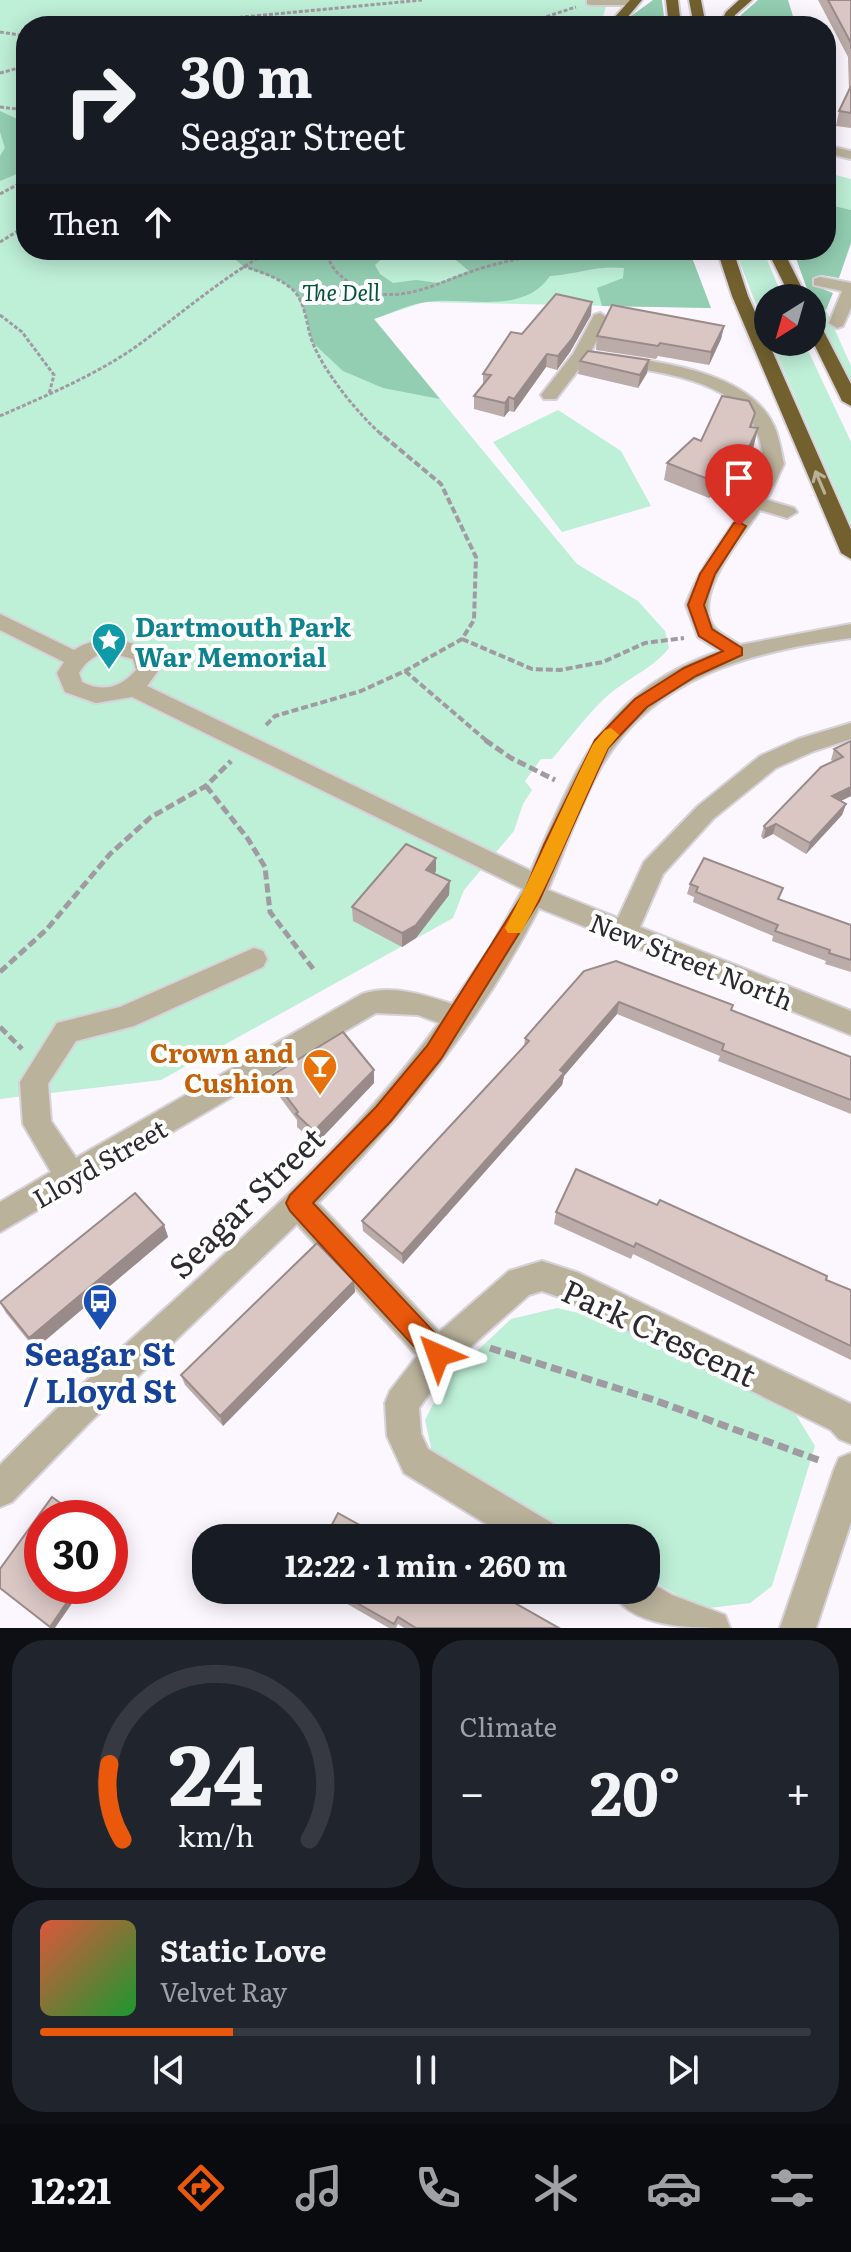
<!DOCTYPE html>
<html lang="en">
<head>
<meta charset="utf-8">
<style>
  :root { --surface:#171b24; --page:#20242c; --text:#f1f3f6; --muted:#9ea1a6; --line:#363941; --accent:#ea580c }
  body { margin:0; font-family:Literata,serif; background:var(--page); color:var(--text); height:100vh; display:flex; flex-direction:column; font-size:30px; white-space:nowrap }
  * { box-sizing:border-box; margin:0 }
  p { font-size:26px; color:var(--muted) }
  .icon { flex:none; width:44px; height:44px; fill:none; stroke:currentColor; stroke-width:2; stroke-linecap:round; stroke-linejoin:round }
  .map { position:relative; height:1628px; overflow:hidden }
  .drawer { display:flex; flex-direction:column; gap:12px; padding:12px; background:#0d0f14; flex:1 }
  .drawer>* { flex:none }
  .guide { position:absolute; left:16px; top:16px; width:820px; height:244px; border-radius:32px; box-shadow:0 4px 20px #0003; background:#171b24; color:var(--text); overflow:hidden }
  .needle { width:52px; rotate:217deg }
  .fabs { position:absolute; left:754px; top:284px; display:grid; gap:16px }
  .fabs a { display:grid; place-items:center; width:72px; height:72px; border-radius:50%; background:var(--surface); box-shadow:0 4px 20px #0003; font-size:40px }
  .speed { position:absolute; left:24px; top:1500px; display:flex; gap:16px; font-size:40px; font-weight:700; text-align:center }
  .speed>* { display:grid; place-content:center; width:104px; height:104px; border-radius:50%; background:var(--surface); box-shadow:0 4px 20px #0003; line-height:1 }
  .speed .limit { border:12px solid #d22; background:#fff; color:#111 }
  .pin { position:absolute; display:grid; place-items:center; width:68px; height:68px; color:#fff; margin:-82px -34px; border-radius:50% 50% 50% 0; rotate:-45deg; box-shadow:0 0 8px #0007 }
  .pin .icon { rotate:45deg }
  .me { position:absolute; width:88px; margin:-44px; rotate:317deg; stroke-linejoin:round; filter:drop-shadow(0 0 6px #0008) }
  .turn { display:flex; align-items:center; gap:28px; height:168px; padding:0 32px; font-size:36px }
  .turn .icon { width:104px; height:104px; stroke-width:2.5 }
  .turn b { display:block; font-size:56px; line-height:68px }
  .then { display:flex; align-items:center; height:76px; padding:0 32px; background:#0003; gap:16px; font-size:30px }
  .big { font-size:60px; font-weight:700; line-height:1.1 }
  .drawer .tile { flex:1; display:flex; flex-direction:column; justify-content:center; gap:12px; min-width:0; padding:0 28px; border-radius:32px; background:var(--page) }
  .drawer .dial { align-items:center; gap:0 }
  .dial svg { height:208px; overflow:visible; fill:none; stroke:var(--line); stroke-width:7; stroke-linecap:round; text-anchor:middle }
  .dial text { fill:var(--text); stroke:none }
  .song { display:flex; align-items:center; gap:24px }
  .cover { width:96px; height:96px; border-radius:12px; background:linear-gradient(135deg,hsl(10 70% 55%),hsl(130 70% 35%)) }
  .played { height:8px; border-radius:4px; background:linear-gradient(90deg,var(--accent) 25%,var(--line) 25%) }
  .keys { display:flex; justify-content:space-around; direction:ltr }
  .heat { display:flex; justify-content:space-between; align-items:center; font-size:44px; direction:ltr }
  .drawer .tiles { flex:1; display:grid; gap:12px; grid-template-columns:1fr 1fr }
  .tile:last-child { grid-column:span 2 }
  .trip { position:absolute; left:192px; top:1524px; width:468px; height:80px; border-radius:32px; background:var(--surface); box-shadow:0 4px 20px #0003; font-weight:700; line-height:80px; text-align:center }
  .dock { display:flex; height:128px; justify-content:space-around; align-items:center; background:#090b0e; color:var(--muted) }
  .dock .icon { width:56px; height:56px }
  .dock .on { color:var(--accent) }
  .dock b { font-size:36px; color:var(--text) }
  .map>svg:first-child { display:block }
</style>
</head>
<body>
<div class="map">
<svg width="851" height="1628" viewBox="0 0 851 1628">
  <rect width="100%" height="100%" fill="#fcf6ff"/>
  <g fill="#beefd7">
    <path d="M0,0H608L600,26H26V250H689L711,308L424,302L374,319L577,564L638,601L665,631L669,648C653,669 625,679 605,698C586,716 569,739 552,759H541L525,781L532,790L523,804L514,831L464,890L453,918L161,1080L0,1099Z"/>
    <polygon points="828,173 851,179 851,210 826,204"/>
    <polygon points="735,250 763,250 783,298 768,298 768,335"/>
    <polygon points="826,310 851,366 851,384 815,311"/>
    <polygon points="771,342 804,342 851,442 851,525"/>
    <polygon points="558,410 621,451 651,506 562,532 493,442"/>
    <polygon points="557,1308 608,1320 793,1410 815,1446 772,1586 750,1603 701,1609 646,1577 646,1538 579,1538 432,1452 425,1420 445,1381 511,1319"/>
  </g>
  <g fill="#93ceb2">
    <polygon points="653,0 662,0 665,26 627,26 627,19"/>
    <polygon points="758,0 788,0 796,26 736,26 741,15"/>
    <polygon points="0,111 26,123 26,152 19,164 24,171 0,181 0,156 5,148 0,132"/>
    <polygon points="826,204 851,210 851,243 839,278 821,275 818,287 833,293 826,310 815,311 793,250 826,250"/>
    <path d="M224,250H391L375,265L380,274L393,283L416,280L439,283L469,271L451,256L423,250H630L644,257L660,256L666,250H689L711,308L602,306L597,288L623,278L624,268C598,265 576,274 550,276C521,318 462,294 421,303C405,306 389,314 374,319L440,399L383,388L343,371L312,342L306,316L296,292L280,280L243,266Z"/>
  </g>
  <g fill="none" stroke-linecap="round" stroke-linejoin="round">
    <g stroke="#d7d1da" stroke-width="4">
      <g id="minor">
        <polygon points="587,0 638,0 640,2 634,5 591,5 587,4"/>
        <polygon points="830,146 851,151 851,159 826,153 826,147"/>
        <polygon points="820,277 851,283 851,308 843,326 837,328 829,323 842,291 814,285 814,279"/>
        <path d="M600,313L608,318L591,352C646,361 743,367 772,422C779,434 781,451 784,464L767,500L794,508L797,512L787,518L760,510C742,537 691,595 714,627C719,634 733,640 740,645L851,624V638C753,651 654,675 601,767C579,806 565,850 548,890L618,918L644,862L698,806L760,756L798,739L851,723V739L814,751L776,768L714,818L663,874L640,927L851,1011V1035L539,908C482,1019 405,1114 318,1203L439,1332L509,1271L542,1261L579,1273L851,1404V1444L839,1439L831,1430L562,1298L542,1291L529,1295L449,1366L419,1408L421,1434L428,1449L555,1525L560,1538H509L404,1473L387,1436L385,1403L390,1391L417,1356L297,1224L89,1423L12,1502L0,1507V1465C144,1316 318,1191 439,1023L418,1015L376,1013L0,1232V1202L51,1172L23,1124L20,1082L57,1023L120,1007L254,948L263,951L267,959L263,967L134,1026L76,1041L48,1084L51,1121L76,1158L362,994C391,984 425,995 452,1004L491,947L523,889L132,697L96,703L65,692L57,673L64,662L0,630V614L74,650C99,634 124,639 150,650L158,671L147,686L531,871C577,767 602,691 720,651L698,637L686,605C703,557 735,528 758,485C767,468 764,457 759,438C742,374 640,370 585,361L556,399H544L541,395L573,354L594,315ZM110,653L133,659L136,670C121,687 104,693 82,682L79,673C86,661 95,654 110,653Z"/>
        <polygon points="851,1453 851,1522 816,1628 780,1628 834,1470 839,1458"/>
        <path d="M646,1580L672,1595L725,1615L730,1628C690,1628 630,1628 611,1590H646Z"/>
      </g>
    </g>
    <g stroke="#d7d1da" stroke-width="4">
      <g id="highway">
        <polygon points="630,0 642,0 626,19 624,26 612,26 614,18"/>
        <polygon points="666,0 678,0 681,26 669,26"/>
        <polygon points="689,0 701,0 706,26 694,26"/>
        <polygon points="739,0 752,0 735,15 731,26 719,26 726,12"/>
        <polygon points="717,250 733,250 748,296 851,530 851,559 841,553 732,296"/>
        <polygon points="767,250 783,250 807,298 791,298"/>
        <polygon points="812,319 820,324 851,384 851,406 842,401 812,340"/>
      </g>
    </g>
    <g stroke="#a09ba3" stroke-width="3" stroke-dasharray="4 2" stroke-linecap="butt">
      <polyline points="198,26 233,18 422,0"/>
      <polyline points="518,26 576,7"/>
      <polyline points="0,32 26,36"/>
      <polyline points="0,73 26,66"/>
      <polyline points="0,107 26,110"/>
      <polyline points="0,194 26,180"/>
      <polyline points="0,242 26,226"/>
      <path d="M332,250L328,257C333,272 344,280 358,287C400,308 441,280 482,268C508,260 535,256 561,250"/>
      <path d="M243,266C260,272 279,277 293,290C306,302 306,325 312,341C323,371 358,414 382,435"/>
      <polyline points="0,315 22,332 54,375 49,394"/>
      <path d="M0,416C47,395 94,376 137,346C182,313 223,277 272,250"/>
    </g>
    <g stroke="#a09ba3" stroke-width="4" stroke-dasharray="7 3" stroke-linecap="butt">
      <polyline points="462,639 532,669 560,670 603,662 645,643 684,638"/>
      <polyline points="405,671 488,742"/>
      <polyline points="266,725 275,716 361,691 405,671 462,639 474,620 476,557 441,484 380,433"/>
    </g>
    <g stroke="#a09ba3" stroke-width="5" stroke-dasharray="9 4" stroke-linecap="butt">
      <polyline points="485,740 511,758 555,780"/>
      <polyline points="206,786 248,839 265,867 270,912 314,970"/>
      <polyline points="0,972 47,929 110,854 151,817 206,786 231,761"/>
      <polyline points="0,1027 22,1049"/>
    </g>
    <polyline stroke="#a09ba3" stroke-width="7" stroke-dasharray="11 5" stroke-linecap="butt" points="490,1348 654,1400 821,1461"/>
    <use href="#minor" fill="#bab29b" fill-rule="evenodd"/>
    <use href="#highway" fill="#72612f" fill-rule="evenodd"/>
  </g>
  <g fill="#bbaba9">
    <polygon points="818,0 851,0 851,128 836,126 839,111 849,90 848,57"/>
    <polygon points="591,315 570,352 557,370 546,367 514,412 509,411 504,417 474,409 474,396 483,385 483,374 522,334"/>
    <polygon points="724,326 721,339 709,365 658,356 656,359 596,350 597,336"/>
    <polygon points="649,360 647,373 638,388 578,374 580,361"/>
    <polygon points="755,413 752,427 754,445 747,462 709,498 664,480 667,463 701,441"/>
    <polygon points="851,741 851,796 841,801 846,804 842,815 806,854 773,834 763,839 761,836 764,826 833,761 831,760 834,749"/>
    <polygon points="436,858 436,871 434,874 449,895 416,938 402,947 353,921 352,907"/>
    <polygon points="690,884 779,900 851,925 851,972 825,964 826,961 772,941 773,936 693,902 694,897 687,894"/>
    <polygon points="584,971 731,1011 851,1057 851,1114 718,1061 720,1056 617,1014 564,1076 562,1085 403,1264 363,1231 362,1221 524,1047 525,1038"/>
    <polygon points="374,1070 374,1083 316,1144 297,1127 297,1120 273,1088 271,1076"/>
    <polygon points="556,1212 826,1280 851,1290 851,1360 633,1254 631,1259 554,1224"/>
    <polygon points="164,1225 168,1237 35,1349 6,1313 0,1302"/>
    <polygon points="354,1281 355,1292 223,1426 185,1385 181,1375"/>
    <polygon points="323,1590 492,1590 559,1628 404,1628 398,1624 396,1628 389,1628"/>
  </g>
  <g fill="#998b89">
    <polygon points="592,302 591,315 570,352 557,370 558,356"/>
    <polygon points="724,326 721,339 709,365 711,352"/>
    <polygon points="547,354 546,367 514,412 514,399"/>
    <polygon points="649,360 647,373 638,388 640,375"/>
    <polygon points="509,397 509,411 504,417 505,403"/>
    <polygon points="758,428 754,445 747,462 709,498 713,481"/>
    <polygon points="851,787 851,796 828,807 832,796"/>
    <polygon points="846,804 842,815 806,854 810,843"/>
    <polygon points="776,824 773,834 763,839 766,829"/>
    <polygon points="436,858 436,871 426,883 426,870"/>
    <polygon points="450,881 449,895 416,938 402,947 402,933"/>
    <polygon points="619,1002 617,1014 564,1076 562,1085 403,1264 402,1254"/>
    <polygon points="374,1070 374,1083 316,1144 314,1131"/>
    <polygon points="164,1225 168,1237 35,1349 29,1338"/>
    <polygon points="354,1281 355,1292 223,1426 220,1416"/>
    <polygon points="78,1586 84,1586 55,1628 51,1628 50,1627"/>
  </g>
  <g fill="#dac7c4" stroke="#998b89" stroke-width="2">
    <polygon points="828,0 851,0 851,49 851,43"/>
    <polygon points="851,86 851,113 839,111"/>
    <polygon points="556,294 592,302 572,339 558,356 547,354 514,399 509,397 505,403 474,396 491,375 483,374 511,332 522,334"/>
    <polygon points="612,305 724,326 711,352 660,343 658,346 597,336"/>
    <polygon points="588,351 649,360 640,375 580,361"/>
    <polygon points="722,396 749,401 755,413 750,427 758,428 750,445 713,481 667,463 694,438 701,441"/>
    <polygon points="851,741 851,787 832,796 846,804 810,843 776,824 766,829 764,826 821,767 843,757 834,749"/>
    <polygon points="406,844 436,858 426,870 450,881 416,925 402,933 352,907"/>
    <polygon points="704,858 783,888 778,899 851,925 851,960 829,953 830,950 775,931 778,925 696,892 698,887 690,884"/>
    <polygon points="616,961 733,1005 731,1010 851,1057 851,1100 722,1050 724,1044 619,1002 560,1070 564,1073 402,1254 362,1221 529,1041 525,1038 584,971"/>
    <polygon points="343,1032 374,1070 314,1131 296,1114 298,1112 271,1076"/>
    <polygon points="576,1169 657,1205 660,1200 827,1276 826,1280 851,1290 851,1346 636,1243 634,1247 556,1212"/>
    <polygon points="135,1193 164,1225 29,1338 0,1302"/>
    <polygon points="317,1243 354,1281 220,1416 181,1375"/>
    <polygon points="52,1497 81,1518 42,1518 42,1586 78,1586 50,1627 0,1588 0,1569"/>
    <polygon points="338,1513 383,1538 325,1538"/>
    <polygon points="334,1590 492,1590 559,1628 416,1628 398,1617 394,1624"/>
  </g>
  <defs><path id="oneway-shaft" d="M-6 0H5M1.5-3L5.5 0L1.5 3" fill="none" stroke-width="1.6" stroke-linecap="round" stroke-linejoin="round" transform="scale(2)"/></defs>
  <use stroke="#b8b097" href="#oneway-shaft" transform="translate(820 482) rotate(-113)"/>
  <polygon fill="#ea580c" stroke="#983908" stroke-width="2" points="739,522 746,526 715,574 704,605 712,629 742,648 742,655 696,676 647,707 608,748 539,901 441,1059 391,1121 313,1203 447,1346 451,1355 447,1364 438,1367 430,1364 290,1211 286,1203 290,1195 376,1107 427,1046 524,893 544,845 595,740 635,699 684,668 723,651 699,636 688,605 700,574 734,523"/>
  <path fill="#f59e0b" d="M611,728L619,735L608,748C579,809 554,874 521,933H508L505,928C536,868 563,805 593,744L605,730Z"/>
  <defs>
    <g id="sight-pin" transform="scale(1.8)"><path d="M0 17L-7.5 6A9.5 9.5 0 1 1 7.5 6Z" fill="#0f9aa8" stroke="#fff"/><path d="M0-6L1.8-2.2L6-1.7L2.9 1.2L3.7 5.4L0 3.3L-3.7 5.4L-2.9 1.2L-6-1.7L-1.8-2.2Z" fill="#fff"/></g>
    <g id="bar-pin" transform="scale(1.8)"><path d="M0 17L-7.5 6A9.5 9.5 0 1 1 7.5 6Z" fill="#e8710a" stroke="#fff"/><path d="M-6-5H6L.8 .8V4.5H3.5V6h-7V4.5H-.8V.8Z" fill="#fff"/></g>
    <g id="bus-pin" transform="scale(1.8)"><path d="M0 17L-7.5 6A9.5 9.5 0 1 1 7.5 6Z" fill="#1a4fb4" stroke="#fff"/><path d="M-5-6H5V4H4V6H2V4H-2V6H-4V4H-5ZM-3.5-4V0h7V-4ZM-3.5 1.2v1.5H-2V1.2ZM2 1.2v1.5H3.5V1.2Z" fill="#fff"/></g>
  </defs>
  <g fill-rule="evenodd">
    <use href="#sight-pin" x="109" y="640"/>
    <use href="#bar-pin" x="320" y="1066"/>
    <use href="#bus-pin" x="100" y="1301"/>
  </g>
  <g text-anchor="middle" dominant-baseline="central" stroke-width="8" stroke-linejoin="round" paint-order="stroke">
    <g font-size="22" font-style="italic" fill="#05543a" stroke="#fff">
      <text x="341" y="291">The Dell</text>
    </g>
    <g font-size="26" font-weight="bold" fill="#0d838f" stroke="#fff" text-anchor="start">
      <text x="135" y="625">Dartmouth Park<tspan x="135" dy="30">War Memorial</tspan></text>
    </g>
    <g font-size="26" fill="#2d2a2f" stroke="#fff">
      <text transform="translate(692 960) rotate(22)">New Street North</text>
      <text transform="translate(99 1162) rotate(-30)">Lloyd Street</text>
    </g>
    <g font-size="26" font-weight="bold" fill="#c56008" stroke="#fff" text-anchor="end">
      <text x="294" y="1051">Crown and<tspan x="294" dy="30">Cushion</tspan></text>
    </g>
    <g font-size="32" fill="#2d2a2f" stroke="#fff">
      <text transform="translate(245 1201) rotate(-44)">Seagar Street</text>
      <text transform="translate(660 1331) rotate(25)">Park Crescent</text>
    </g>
    <g font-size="32" font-weight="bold" fill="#164399" stroke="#fff">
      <text x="100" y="1352">Seagar St<tspan x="100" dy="37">/ Lloyd St</tspan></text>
    </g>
  </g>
</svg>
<div class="fabs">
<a><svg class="needle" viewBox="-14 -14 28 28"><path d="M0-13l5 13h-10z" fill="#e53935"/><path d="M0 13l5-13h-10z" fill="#9ea1a6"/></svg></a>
</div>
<div class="speed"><div class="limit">30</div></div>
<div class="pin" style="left:739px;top:526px;background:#d93025"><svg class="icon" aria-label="arrive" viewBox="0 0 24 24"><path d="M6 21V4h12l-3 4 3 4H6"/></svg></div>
<svg class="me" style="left:438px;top:1355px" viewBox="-20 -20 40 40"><path d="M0-17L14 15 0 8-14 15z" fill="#ea580c" stroke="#fff" stroke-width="4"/></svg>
<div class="trip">12:22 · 1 min · 260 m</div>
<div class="guide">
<div class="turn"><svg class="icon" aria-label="right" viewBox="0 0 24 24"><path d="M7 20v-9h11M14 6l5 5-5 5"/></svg><div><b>30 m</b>Seagar Street</div></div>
<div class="then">Then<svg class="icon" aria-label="ahead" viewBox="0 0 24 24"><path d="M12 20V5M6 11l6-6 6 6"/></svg></div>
</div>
</div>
<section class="drawer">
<div class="tiles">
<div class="tile dial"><svg viewBox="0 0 100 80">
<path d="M14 69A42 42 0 1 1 86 69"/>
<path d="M14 69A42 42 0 0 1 9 40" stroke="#ea580c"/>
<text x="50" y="56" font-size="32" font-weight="700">24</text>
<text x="50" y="72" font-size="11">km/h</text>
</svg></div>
<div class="tile"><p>Climate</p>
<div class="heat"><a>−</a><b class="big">20°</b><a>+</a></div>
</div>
<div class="tile">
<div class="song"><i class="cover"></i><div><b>Static Love</b><p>Velvet Ray</p></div></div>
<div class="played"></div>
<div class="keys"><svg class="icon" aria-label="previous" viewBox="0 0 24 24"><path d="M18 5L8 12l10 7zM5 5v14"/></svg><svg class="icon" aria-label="pause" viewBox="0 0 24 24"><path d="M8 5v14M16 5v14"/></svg><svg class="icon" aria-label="next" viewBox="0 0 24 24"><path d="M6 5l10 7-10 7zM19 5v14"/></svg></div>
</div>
</div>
</section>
<nav class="dock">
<b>12:21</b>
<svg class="icon on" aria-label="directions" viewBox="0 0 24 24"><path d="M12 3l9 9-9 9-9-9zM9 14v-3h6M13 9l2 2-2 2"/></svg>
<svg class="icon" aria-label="music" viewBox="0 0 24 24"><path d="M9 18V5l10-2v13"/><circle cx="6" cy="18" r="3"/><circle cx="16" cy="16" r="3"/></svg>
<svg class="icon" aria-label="phone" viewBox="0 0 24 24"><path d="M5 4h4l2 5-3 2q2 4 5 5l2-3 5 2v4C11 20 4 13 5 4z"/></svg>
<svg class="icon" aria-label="climate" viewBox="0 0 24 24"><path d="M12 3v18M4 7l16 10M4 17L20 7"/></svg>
<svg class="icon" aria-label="car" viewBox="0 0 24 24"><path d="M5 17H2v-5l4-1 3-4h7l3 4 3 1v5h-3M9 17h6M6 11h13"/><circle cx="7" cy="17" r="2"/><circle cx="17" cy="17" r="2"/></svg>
<svg class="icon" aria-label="filters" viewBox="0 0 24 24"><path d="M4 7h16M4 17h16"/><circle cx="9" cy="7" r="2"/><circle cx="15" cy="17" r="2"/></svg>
</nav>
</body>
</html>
